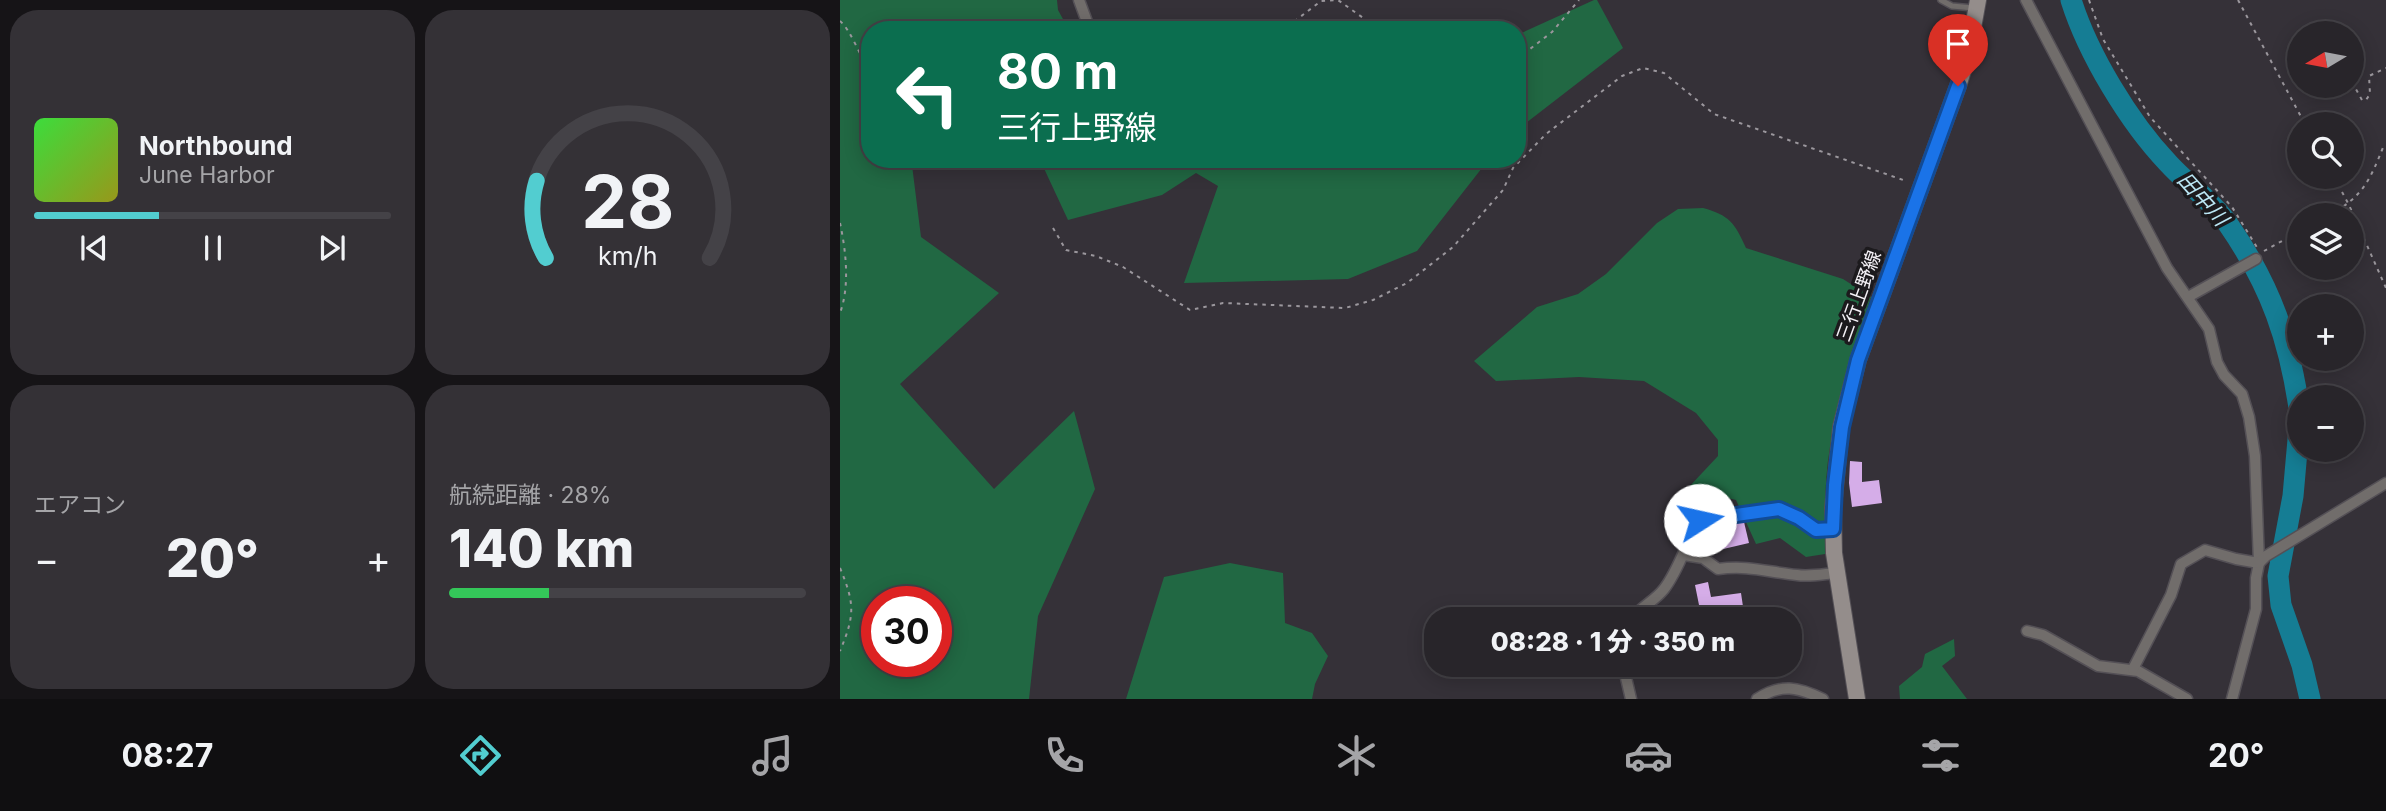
<!DOCTYPE html>
<html lang="ja">
<head>
<meta charset="utf-8">
<style>
  :root { --surface:#28252a; --page:#343136; --text:#f1f3f6; --muted:#a5a5a8; --line:#444247; --accent:#52cdd0 }
  body { margin:0; font-family:Inter,"Noto Sans JP",sans-serif; background:var(--page); color:var(--text); height:100vh; display:flex; flex-direction:column; font-size:26px; white-space:nowrap }
  * { box-sizing:border-box; margin:0 }
  p { font-size:23px; color:var(--muted) }
  .icon { flex:none; width:38px; height:38px; fill:none; stroke:currentColor; stroke-width:2; stroke-linecap:round; stroke-linejoin:round }
  .map { position:relative; flex:1; overflow:hidden }
  .panel { display:flex; flex-direction:column; gap:10px; padding:10px; background:#161417; width:840px }
  .panel>* { flex:none }
  .top-card { position:absolute; left:21px; top:21px; width:665px; height:147px; border-radius:28px; box-shadow:0 4px 18px #0003,0 0 0 2px var(--line); background:#0b6e4f; color:#fff; overflow:hidden }
  .needle { width:46px; rotate:260deg }
  .controls { position:absolute; left:1447px; top:21px; display:grid; gap:14px }
  .controls a { display:grid; place-items:center; width:77px; height:77px; border-radius:50%; background:var(--surface); box-shadow:0 4px 18px #0003,0 0 0 2px var(--line); font-size:35px }
  .speed { position:absolute; left:21px; top:586px; display:flex; gap:14px; font-size:35px; font-weight:700; text-align:center }
  .speed>* { display:grid; place-content:center; width:91px; height:91px; border-radius:50%; background:var(--surface); box-shadow:0 4px 18px #0003,0 0 0 2px var(--line); line-height:1 }
  .speed .limit { border:10px solid #d22; background:#fff; color:#111 }
  .pin { position:absolute; display:grid; place-items:center; width:60px; height:60px; color:#fff; margin:-72px -30px; border-radius:50% 50% 50% 0; rotate:-45deg; box-shadow:0 0 7px #0007 }
  .pin .icon { rotate:45deg }
  .me { position:absolute; width:77px; margin:-38px; rotate:80deg; stroke-linejoin:round; filter:drop-shadow(0 0 5px #0008) }
  .turn { display:flex; align-items:center; gap:24px; height:147px; padding:0 21px; font-size:32px }
  .turn .icon { width:91px; height:91px; stroke-width:2.5 }
  .turn b { display:block; font-size:49px; line-height:60px }
  .big { font-size:52px; font-weight:800; line-height:1.1 }
  .panel .card { flex:1; display:flex; flex-direction:column; justify-content:center; gap:10px; min-width:0; padding:0 24px; border-radius:28px; background:var(--page) }
  .panel .dial { align-items:center; gap:0 }
  .dial svg { height:182px; overflow:visible; fill:none; stroke:var(--line); stroke-width:7; stroke-linecap:round; text-anchor:middle }
  .dial text { fill:var(--text); stroke:none }
  .song { display:flex; align-items:center; gap:21px }
  .cover { width:84px; height:84px; border-radius:10px; background:linear-gradient(135deg,hsl(120 70% 55%),hsl(60 70% 35%)) }
  .played { height:7px; border-radius:4px; background:linear-gradient(90deg,var(--accent) 35%,var(--line) 35%) }
  .keys { display:flex; justify-content:space-around; direction:ltr }
  .heat { display:flex; justify-content:space-between; align-items:center; font-size:38px; direction:ltr }
  .charge { height:10px; border-radius:5px; background:linear-gradient(90deg,#34c759 28%,var(--line) 0) }
  .panel .tiles { flex:1; display:grid; gap:10px; grid-template-columns:repeat(2,1fr) }
  .trip { position:absolute; left:584px; top:607px; width:378px; height:70px; border-radius:28px; background:var(--surface); box-shadow:0 4px 18px #0003,0 0 0 2px var(--line); font-weight:800; line-height:70px; text-align:center }
  .tabs { display:flex; height:112px; justify-content:space-around; align-items:center; background:#100f11; color:var(--muted) }
  .tabs .icon { width:49px; height:49px }
  .tabs .on { color:var(--accent) }
  .tabs b { font-size:32px; color:var(--text) }
  main { display:flex; flex:1; min-height:0 }
  .map>svg:first-child { display:block }
</style>
</head>
<body>
<main>
<section class="panel">
<div class="tiles">
<div class="card">
<div class="song"><i class="cover"></i><div><b>Northbound</b><p>June Harbor</p></div></div>
<div class="played"></div>
<div class="keys"><svg class="icon" aria-label="previous" viewBox="0 0 24 24"><path d="M18 5L8 12l10 7zM5 5v14"/></svg><svg class="icon" aria-label="pause" viewBox="0 0 24 24"><path d="M8 5v14M16 5v14"/></svg><svg class="icon" aria-label="next" viewBox="0 0 24 24"><path d="M6 5l10 7-10 7zM19 5v14"/></svg></div>
</div>
<div class="card dial"><svg viewBox="0 0 100 80">
<path d="M14 69A42 42 0 1 1 86 69"/>
<path d="M14 69A42 42 0 0 1 10 35" stroke="#52cdd0"/>
<text x="50" y="56" font-size="32" font-weight="700">28</text>
<text x="50" y="72" font-size="11">km/h</text>
</svg></div>
<div class="card"><p>エアコン</p>
<div class="heat"><a>−</a><b class="big">20°</b><a>+</a></div>
</div>
<div class="card"><p>航続距離 · 28%</p><b class="big">140 km</b><div class="charge"></div></div>
</div>
</section>
<div class="map">
<svg width="1546" height="699" viewBox="0 0 1546 699">
  <rect width="100%" height="100%" fill="#353138"/>
  <g fill="#216843" fill-rule="evenodd">
    <path d="M0,0H217L218,10L229,30H30V159H85L72,165L81,237L159,293L60,384L154,489L234,411L255,489L198,616L189,699H0ZM37,602H96V662H37Z"/>
    <polygon points="754,0 757,0 783,48 677,130 677,35"/>
    <polygon points="193,159 649,159 577,251 508,279 344,283 378,186 356,173 322,195 228,220 201,162"/>
    <path d="M863,208C889,215 895,223 906,248L1003,279L1031,297C1014,346 999,395 990,447C984,482 985,518 985,554L966,557L940,538L916,544L896,500L848,488L878,456V440L856,413L804,381L739,377L656,381L634,361L697,307L738,294L766,274L817,223L838,209Z"/>
    <polygon points="390,563 443,573 445,623 472,633 488,656 475,684 472,699 286,699 324,577"/>
    <polygon points="1114,639 1115,656 1102,666 1127,699 1060,699 1059,686 1082,667 1085,654"/>
  </g>
  <g fill="none" stroke-linecap="round" stroke-linejoin="round">
    <g stroke="#157d94" stroke-width="21">
      <path d="M1231,0C1248,54 1289,122 1328,163C1347,184 1371,200 1388,224C1431,286 1450,341 1460,415"/>
      <polyline points="1460,417 1453,496 1438,576 1441,605 1462,665 1470,699"/>
    </g>
  </g>
  <g fill="#d5ade8">
    <polygon points="1010,461 1022,462 1022,482 1039,480 1042,503 1012,507 1009,483"/>
    <polygon points="904,522 909,543 879,550 873,526"/>
    <polygon points="868,582 871,597 901,593 905,620 862,620 855,585"/>
  </g>
  <g fill="none" stroke-linecap="round" stroke-linejoin="round">
    <g stroke="#545056" stroke-width="8">
      <polyline id="service" points="1101,0 1112,6 1133,8"/>
    </g>
    <g stroke="#545056" stroke-width="13">
      <g id="minor">
        <polyline points="239,0 250,30"/>
        <polyline points="1186,0 1327,268 1369,329 1377,362 1384,375 1402,394 1409,417 1415,456 1419,563 1416,578 1416,609 1392,699"/>
        <polyline points="1348,297 1416,259"/>
        <path d="M844,555L863,558L878,569C909,565 927,572 957,575C969,577 984,574 996,573"/>
        <path d="M791,620C800,607 815,601 824,589C840,568 846,542 860,520L939,509L959,518L976,530L993,529"/>
        <polyline points="1187,631 1203,635 1258,666 1298,671 1347,699"/>
        <polyline points="783,665 791,699"/>
        <polyline points="1293,669 1331,595 1341,564 1365,550 1396,559 1419,563 1426,556 1546,483"/>
        <path d="M917,699C941,683 958,687 983,699"/>
      </g>
    </g>
    <g stroke="#545056" stroke-width="18">
      <polyline id="secondary" points="1017,699 994,553 993,508 1001,427 1018,360 1118,86 1128,55 1138,0"/>
    </g>
    <g stroke="#9b979d" stroke-width="2" stroke-dasharray="3.5 5" stroke-linecap="butt">
      <polyline points="1249,0 1263,39 1310,117 1392,207 1418,249"/>
      <polyline points="1398,0 1465,124"/>
      <path d="M0,21C11,30 20,57 30,71"/>
      <polyline points="440,30 447,27 481,1 498,0 540,30"/>
      <polyline points="677,59 712,32 739,0"/>
      <polyline points="1512,82 1522,100 1526,100 1530,94 1529,76 1546,68"/>
      <polyline points="1494,177 1509,205 1546,288"/>
      <path d="M1489,215C1523,197 1530,180 1544,145"/>
      <path d="M0,223C6,251 10,286 0,313"/>
      <polyline points="213,228 226,250 256,256 283,267 350,310 383,303 505,308 533,300 567,283 613,247 663,190 673,168 706,134 782,76 803,68 824,73 874,114 1066,181"/>
      <polyline points="1424,251 1460,231"/>
      <path d="M0,568C15,604 15,615 0,651"/>
    </g>
    <use href="#service" stroke="#716d6b" stroke-width="5"/>
    <use href="#minor" stroke="#716d6b" stroke-width="10"/>
    <use href="#secondary" stroke="#948d8b" stroke-width="16"/>
  </g>
  <g fill="none" stroke-linecap="round" stroke-linejoin="round">
    <g stroke="#114b97" stroke-width="18">
      <polyline id="route" points="860,520 939,509 959,518 976,530 993,529 995,485 1002,427 1018,360 1118,86"/>
    </g>
    <use href="#route" stroke="#1a73e8" stroke-width="12"/>
  </g>
  <g text-anchor="middle" dominant-baseline="central" stroke-width="7" stroke-linejoin="round" paint-order="stroke">
    <g font-size="19" fill="#f4f1f6" stroke="#1c1a1d">
      <text transform="translate(1019 296) rotate(-70)">三行上野線</text>
    </g>
    <g font-size="21" font-style="italic" fill="#bbe7f5" stroke="#1c1a1d">
      <text transform="translate(1363 199) rotate(48)">田中川</text>
    </g>
  </g>
</svg>
<div class="controls">
<a><svg class="needle" viewBox="-14 -14 28 28"><path d="M0-13l5 13h-10z" fill="#e53935"/><path d="M0 13l5-13h-10z" fill="#a5a5a8"/></svg></a>
<a><svg class="icon" aria-label="search" viewBox="0 0 24 24"><circle cx="10" cy="10" r="6"/><path d="M15 15l6 6"/></svg></a>
<a><svg class="icon" aria-label="layers" viewBox="0 0 24 24"><path d="M12 4l9 5-9 5-9-5zM3 14l9 5 9-5"/></svg></a>
<a>+</a>
<a>−</a>
</div>
<div class="speed"><div class="limit">30</div></div>
<div class="pin" style="left:1118px;top:86px;background:#d93025"><svg class="icon" aria-label="arrive" viewBox="0 0 24 24"><path d="M6 21V4h12l-3 4 3 4H6"/></svg></div>
<svg class="me" style="left:860px;top:520px" viewBox="-20 -20 40 40"><circle r="19" fill="#fff"/><path d="M0-13L10 11 0 6-10 11z" fill="#1a73e8"/></svg>
<div class="trip">08:28 · 1 分 · 350 m</div>
<div class="top-card">
<div class="turn"><svg class="icon" aria-label="left" viewBox="0 0 24 24"><path d="M17 20v-9H6M10 6l-5 5 5 5"/></svg><div><b>80 m</b>三行上野線</div></div>
</div>
</div>
</main>
<nav class="tabs">
<b>08:27</b>
<svg class="icon on" aria-label="directions" viewBox="0 0 24 24"><path d="M12 3l9 9-9 9-9-9zM9 14v-3h6M13 9l2 2-2 2"/></svg>
<svg class="icon" aria-label="music" viewBox="0 0 24 24"><path d="M9 18V5l10-2v13"/><circle cx="6" cy="18" r="3"/><circle cx="16" cy="16" r="3"/></svg>
<svg class="icon" aria-label="phone" viewBox="0 0 24 24"><path d="M5 4h4l2 5-3 2q2 4 5 5l2-3 5 2v4C11 20 4 13 5 4z"/></svg>
<svg class="icon" aria-label="climate" viewBox="0 0 24 24"><path d="M12 3v18M4 7l16 10M4 17L20 7"/></svg>
<svg class="icon" aria-label="car" viewBox="0 0 24 24"><path d="M5 17H2v-5l4-1 3-4h7l3 4 3 1v5h-3M9 17h6M6 11h13"/><circle cx="7" cy="17" r="2"/><circle cx="17" cy="17" r="2"/></svg>
<svg class="icon" aria-label="filters" viewBox="0 0 24 24"><path d="M4 7h16M4 17h16"/><circle cx="9" cy="7" r="2"/><circle cx="15" cy="17" r="2"/></svg>
<b>20°</b>
</nav>
</body>
</html>
